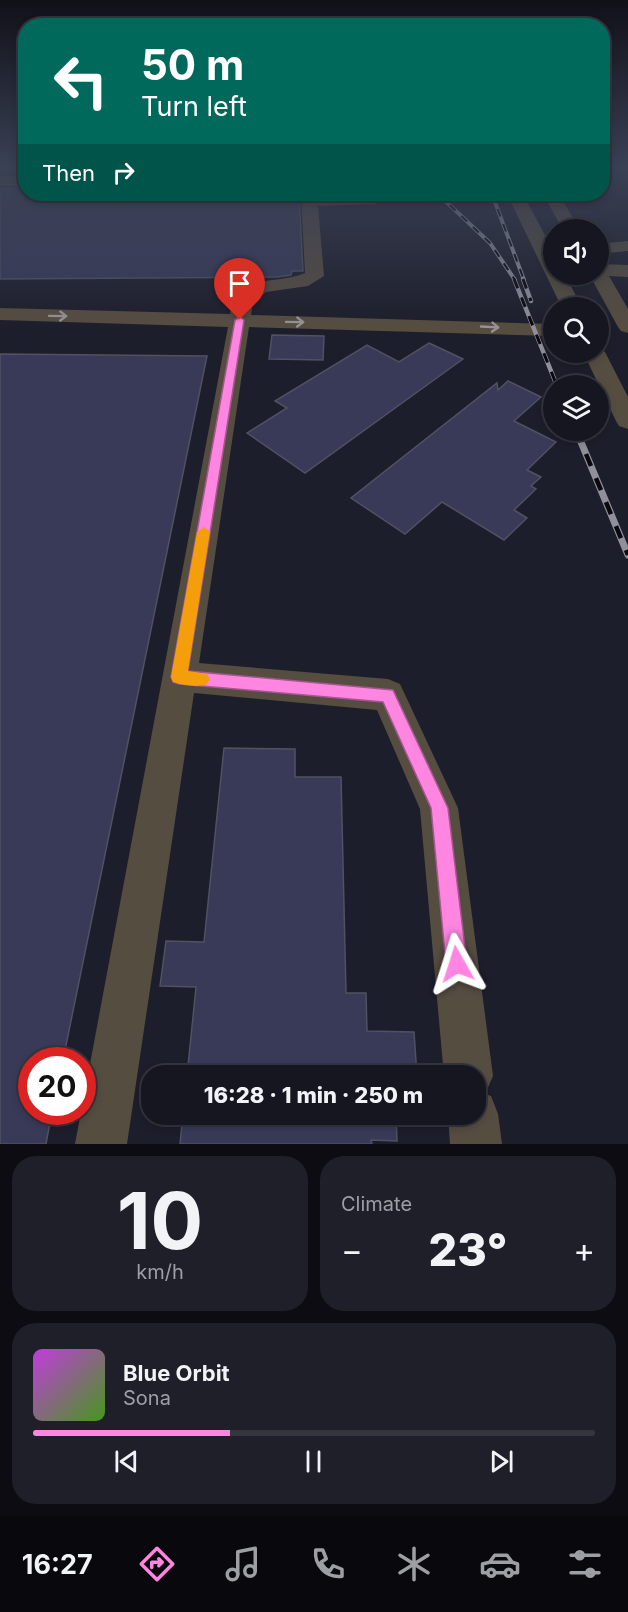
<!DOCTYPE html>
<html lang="en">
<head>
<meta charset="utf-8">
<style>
  :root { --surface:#161620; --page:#1f1f29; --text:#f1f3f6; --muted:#9e9fa5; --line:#35353e; --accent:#fe86e1 }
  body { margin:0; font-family:Inter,sans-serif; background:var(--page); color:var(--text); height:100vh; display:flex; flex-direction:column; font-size:22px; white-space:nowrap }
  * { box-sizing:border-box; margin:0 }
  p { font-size:20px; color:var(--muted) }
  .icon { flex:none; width:33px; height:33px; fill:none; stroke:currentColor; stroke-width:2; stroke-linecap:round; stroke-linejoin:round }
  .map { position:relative; height:1144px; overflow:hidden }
  .details { display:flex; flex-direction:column; gap:12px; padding:12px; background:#0c0c12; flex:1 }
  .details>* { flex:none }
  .top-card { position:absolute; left:18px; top:18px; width:592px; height:183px; border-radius:24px; box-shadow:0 3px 9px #0003,0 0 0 2px var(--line); background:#00695c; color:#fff; overflow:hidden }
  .tools { position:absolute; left:543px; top:219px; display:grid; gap:12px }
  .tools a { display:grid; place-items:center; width:66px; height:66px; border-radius:50%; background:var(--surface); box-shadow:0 3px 9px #0003,0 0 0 2px var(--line); font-size:30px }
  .speed { position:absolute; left:18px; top:1047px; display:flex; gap:12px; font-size:30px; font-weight:700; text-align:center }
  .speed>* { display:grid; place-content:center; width:78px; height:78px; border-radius:50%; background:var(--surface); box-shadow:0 3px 9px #0003,0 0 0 2px var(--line); line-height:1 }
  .speed .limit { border:9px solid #d22; background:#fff; color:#111 }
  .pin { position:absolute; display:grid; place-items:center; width:51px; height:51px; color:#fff; margin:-62px -26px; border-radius:50% 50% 50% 0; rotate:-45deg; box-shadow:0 0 6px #0007 }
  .pin .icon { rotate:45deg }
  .me { position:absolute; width:66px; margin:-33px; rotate:354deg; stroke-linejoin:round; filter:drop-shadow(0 0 4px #0008) }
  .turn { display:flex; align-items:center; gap:21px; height:126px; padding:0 24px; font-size:27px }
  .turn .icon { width:78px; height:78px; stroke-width:2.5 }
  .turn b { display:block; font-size:42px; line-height:51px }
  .then { display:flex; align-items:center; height:57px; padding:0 24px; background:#0003; gap:12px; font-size:22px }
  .big { font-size:45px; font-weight:800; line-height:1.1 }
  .details .tile { flex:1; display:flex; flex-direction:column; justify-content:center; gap:9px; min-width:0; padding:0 21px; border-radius:24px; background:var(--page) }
  .details .dial { align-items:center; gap:0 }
  .dial b { font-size:78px; line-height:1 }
  .song { display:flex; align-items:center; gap:18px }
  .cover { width:72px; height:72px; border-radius:9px; background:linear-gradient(135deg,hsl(290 70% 55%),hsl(100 70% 35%)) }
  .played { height:6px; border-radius:3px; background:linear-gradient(90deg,var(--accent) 35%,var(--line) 35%) }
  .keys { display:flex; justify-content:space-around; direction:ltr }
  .heat { display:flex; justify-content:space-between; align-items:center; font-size:33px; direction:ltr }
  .details .tiles { flex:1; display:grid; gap:12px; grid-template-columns:1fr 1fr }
  .tile:last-child { grid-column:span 2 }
  .trip { position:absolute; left:141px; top:1065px; width:345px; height:60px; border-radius:24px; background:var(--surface); box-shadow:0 3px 9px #0003,0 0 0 2px var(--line); font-weight:800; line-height:60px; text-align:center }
  .menu { display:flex; height:96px; justify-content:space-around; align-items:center; background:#09090d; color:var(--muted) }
  .menu .icon { width:42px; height:42px }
  .menu .current { color:var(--accent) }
  .menu b { font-size:27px; color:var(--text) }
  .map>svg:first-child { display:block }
</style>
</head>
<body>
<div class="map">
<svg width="628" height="1144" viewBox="0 0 628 1144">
  <rect width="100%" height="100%" fill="#1d1e2b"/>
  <g fill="#393a58" stroke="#505161" stroke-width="1.5">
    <polygon points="0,188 26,188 26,194 299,194 303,271 292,271 291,275 277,277 0,279"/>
    <polygon points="272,335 324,336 323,360 269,359"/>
    <polygon points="429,343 463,359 305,473 247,433 287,408 275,401 367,345 399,362"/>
    <polygon points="0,354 207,356 63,1060 32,1060 32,1112 52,1112 46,1144 0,1144"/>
    <polygon points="508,381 541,397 514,421 556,442 527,470 541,477 531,486 536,489 514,510 527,518 504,540 442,502 405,534 351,498 497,383 498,390"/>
    <polygon points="224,748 295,749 295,777 341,777 346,993 366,993 367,1031 414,1032 417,1076 187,1076 196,987 160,986 166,941 204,942"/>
    <polygon points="183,1114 396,1114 397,1141 371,1140 372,1144 180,1144"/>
  </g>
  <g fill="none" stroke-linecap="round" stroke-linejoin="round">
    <g fill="#564d41" fill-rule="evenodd">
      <rect x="0" y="176" width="26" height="10"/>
      <path d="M301,194H383V199L375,204L318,206L324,276L308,286L266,292L253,302L251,315L554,324V336L249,327L199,663L388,679L400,684L458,808L493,1076L485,1094L491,1096L498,1114L502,1144H450L448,1114H476V1076H444L420,809L377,710L194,693L127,1144H75L228,327L0,320V308L230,314C239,271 275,286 305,273Z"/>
      <polygon points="507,194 523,194 554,252 554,274 565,274 582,308 562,308"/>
      <polygon points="543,194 559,194 580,230 563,230"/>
      <polygon points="628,241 628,251 598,254 598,244"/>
      <polygon points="598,264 628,265 628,277 609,276 628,309 628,333 621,331 618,327 589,274 598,274"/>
      <polygon points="598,347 605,352 628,397 628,429 619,426 616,421 583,352 598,352"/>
    </g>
    <g stroke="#8f909a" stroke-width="4">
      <g id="rail-far2">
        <polyline points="438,194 490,243 515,280"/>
        <polyline points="492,194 524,280"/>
      </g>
    </g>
    <g stroke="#8f909a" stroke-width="4.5">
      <g id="rail-far1">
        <polyline points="514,279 557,386"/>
        <polyline points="523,279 531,301"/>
      </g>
    </g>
    <g stroke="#8f909a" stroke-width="7">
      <polyline id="rail" points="576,430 628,555"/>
    </g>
    <use href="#rail-far2" stroke="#08080e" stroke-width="2" stroke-dasharray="8" stroke-linecap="butt"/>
    <use href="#rail-far1" stroke="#08080e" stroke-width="3" stroke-dasharray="10" stroke-linecap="butt"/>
    <use href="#rail" stroke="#08080e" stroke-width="4.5" stroke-dasharray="13" stroke-linecap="butt"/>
  </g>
  <defs><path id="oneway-shaft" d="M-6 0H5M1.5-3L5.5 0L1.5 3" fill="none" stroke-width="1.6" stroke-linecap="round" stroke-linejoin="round" transform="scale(1.5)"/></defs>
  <g stroke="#989391">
    <use href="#oneway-shaft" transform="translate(58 316) rotate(1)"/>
    <use href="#oneway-shaft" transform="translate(295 322) rotate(1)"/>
    <use href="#oneway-shaft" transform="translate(490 327) rotate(3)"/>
  </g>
  <linearGradient id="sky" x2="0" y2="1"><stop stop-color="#101018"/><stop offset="0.51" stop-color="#3a4155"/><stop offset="1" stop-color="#3a4155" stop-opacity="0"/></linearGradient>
  <rect width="628" height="328" fill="url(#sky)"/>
  <polygon fill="#fe86e1" stroke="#a55792" stroke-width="1.5" points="240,317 244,320 188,671 393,690 448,808 467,964 464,971 457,974 449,971 446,964 431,808 383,702 179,684 173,682 171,677 235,320"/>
  <path fill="#f59e0b" d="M204,527L210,532L188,671L207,674L210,679L207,684C198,688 183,685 173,682L171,677L197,532Z"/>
</svg>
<div class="tools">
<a><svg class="icon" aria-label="sound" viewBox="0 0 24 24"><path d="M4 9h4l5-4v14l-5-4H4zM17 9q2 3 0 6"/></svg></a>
<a><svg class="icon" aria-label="search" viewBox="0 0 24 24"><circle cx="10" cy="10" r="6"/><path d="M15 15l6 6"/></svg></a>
<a><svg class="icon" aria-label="layers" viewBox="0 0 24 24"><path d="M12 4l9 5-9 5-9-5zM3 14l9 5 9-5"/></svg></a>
</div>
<div class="speed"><div class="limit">20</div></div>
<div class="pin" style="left:240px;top:320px;background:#d93025"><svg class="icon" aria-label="arrive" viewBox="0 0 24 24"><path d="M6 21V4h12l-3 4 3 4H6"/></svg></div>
<svg class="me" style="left:457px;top:964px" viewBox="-20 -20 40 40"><path d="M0-17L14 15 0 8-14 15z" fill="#fe86e1" stroke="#fff" stroke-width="4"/></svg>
<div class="trip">16:28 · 1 min · 250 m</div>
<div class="top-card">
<div class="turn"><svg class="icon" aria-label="left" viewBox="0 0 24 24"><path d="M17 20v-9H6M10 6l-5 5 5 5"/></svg><div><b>50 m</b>Turn left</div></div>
<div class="then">Then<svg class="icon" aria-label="right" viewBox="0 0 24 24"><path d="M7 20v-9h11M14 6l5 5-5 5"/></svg></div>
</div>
</div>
<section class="details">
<div class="tiles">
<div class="tile dial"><b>10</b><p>km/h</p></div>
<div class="tile"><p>Climate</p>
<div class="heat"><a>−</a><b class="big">23°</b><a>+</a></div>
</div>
<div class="tile">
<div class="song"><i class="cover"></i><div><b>Blue Orbit</b><p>Sona</p></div></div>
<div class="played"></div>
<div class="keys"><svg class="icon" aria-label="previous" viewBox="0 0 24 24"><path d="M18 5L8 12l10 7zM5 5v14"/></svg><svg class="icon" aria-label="pause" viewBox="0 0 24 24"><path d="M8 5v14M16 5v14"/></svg><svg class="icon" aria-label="next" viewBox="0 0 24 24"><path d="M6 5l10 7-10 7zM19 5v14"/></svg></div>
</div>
</div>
</section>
<nav class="menu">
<b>16:27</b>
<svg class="icon current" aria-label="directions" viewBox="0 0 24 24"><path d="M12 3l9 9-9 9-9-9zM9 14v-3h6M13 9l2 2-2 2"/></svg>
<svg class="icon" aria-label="music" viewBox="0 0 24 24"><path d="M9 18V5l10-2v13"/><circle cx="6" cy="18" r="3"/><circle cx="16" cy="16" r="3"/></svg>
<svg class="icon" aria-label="phone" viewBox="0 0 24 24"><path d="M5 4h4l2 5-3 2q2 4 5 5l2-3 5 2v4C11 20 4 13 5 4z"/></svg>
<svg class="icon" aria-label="climate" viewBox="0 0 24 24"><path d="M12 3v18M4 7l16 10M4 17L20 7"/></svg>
<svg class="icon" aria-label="car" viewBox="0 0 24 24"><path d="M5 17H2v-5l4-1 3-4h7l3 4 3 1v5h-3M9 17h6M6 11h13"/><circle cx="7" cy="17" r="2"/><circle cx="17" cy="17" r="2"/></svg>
<svg class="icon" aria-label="filters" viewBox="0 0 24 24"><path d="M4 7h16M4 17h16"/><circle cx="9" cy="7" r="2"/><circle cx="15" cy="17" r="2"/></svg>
</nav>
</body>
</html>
